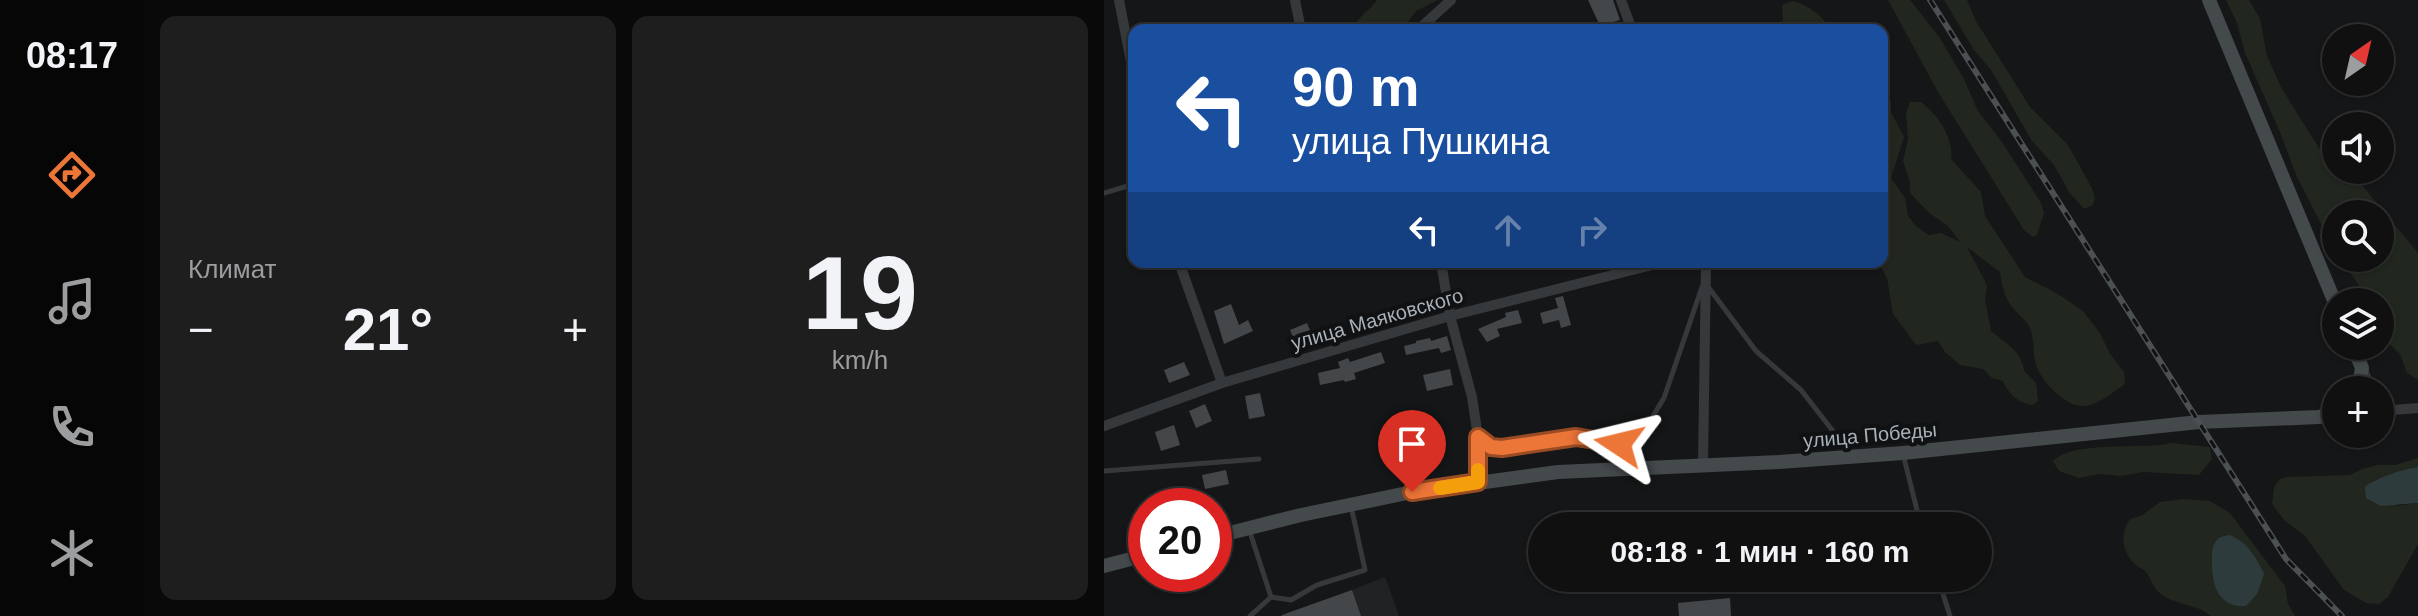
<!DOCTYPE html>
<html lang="ru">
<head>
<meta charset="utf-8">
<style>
  :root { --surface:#101011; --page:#1e1e1f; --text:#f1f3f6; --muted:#9c9d9f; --line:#303031; --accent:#ec7538 }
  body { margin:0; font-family:Arial,sans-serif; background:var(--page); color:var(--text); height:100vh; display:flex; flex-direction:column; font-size:30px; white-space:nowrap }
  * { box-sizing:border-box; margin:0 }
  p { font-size:26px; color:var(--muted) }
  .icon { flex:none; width:44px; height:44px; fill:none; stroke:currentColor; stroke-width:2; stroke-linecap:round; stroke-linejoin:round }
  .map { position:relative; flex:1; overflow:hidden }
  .details { display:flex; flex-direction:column; gap:16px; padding:16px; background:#090909; width:960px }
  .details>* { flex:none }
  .top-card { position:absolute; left:24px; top:24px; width:760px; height:244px; border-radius:16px; box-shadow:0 2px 6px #0004,0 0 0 2px var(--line); background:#1a4fa0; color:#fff; overflow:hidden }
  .needle { width:52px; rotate:34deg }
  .tools { position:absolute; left:1218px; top:24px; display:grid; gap:16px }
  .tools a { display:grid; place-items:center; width:72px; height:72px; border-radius:50%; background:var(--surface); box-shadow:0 2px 6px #0004,0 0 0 2px var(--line); font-size:40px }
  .speed { position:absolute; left:24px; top:488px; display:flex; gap:16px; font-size:40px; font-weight:700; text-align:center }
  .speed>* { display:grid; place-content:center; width:104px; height:104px; border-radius:50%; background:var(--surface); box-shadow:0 2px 6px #0004,0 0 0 2px var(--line); line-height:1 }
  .speed .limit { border:12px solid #d22; background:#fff; color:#111 }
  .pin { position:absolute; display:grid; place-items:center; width:68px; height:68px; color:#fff; margin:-82px -34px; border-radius:50% 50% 50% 0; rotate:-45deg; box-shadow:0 0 8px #0007 }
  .pin .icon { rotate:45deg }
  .me { position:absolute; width:88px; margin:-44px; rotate:280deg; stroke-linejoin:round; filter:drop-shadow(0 0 6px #0008) }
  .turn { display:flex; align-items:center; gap:28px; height:168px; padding:0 32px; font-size:36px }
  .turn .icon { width:104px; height:104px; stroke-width:2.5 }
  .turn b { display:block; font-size:56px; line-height:68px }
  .lanes { display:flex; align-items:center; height:76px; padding:0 32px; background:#0003; justify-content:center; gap:40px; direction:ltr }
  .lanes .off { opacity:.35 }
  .big { font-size:60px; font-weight:600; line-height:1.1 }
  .details .card { flex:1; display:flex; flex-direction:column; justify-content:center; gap:12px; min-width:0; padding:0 28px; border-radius:16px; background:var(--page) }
  .details .dial { align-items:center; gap:0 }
  .dial b { font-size:104px; line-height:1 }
  .heat { display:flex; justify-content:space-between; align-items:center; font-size:44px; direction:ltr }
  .details .tiles { flex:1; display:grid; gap:16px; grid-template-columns:repeat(2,1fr) }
  .trip { position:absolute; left:424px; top:512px; width:464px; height:80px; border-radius:40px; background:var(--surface); box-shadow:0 2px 6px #0004,0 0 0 2px var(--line); font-weight:600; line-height:80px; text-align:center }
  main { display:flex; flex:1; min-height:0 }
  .dock { display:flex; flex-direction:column; width:144px; justify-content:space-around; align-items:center; background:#060607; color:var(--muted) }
  .dock .icon { width:56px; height:56px }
  .dock .current { color:var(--accent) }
  .dock b { font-size:36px; color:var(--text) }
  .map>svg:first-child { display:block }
</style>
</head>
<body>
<main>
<nav class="dock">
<b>08:17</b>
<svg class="icon current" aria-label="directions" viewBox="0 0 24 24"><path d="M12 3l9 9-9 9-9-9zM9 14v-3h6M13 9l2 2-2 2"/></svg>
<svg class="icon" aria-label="music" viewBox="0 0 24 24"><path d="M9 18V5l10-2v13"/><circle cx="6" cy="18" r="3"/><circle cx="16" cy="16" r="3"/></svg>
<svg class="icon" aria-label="phone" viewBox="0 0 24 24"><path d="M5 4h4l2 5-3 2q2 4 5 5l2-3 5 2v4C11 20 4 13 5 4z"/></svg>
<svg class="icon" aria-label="climate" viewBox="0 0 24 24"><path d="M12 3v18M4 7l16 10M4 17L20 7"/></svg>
</nav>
<section class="details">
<div class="tiles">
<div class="card"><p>Климат</p>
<div class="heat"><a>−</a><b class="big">21°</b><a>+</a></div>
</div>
<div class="card dial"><b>19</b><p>km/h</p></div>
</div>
</section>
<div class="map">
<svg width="1314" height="616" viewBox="0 0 1314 616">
  <rect width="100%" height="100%" fill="#151617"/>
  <polygon fill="#212224" points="281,577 295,616 175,616 248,590"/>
  <g fill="#21271f">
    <path d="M273,0H334L312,11L298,30H249C254,15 265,12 273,0Z"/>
    <polygon points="784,0 806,0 836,38 860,79 874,111 898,142 937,203 940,213 933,235 929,237 920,230 834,92"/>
    <polygon points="840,0 863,0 872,21 926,107 964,145 988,188 991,198 989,205 980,209 965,192 950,165 928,141 887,70 870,50"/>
    <polygon points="1122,0 1145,0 1156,19 1163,56 1178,89 1215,148 1232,162 1232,170 1242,170 1253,179 1314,253 1314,380 1303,373 1296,354 1276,335 1276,302 1261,302 1256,287 1236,258 1276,258 1276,214 1232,214 1232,253 1193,177 1176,132 1141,53 1133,23"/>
    <path d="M689,1C707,6 717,16 728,30H673L679,20L678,5Z"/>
    <path d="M778,95L787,102V112L800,137L787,178L801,198L804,216L813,227L825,235L837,233L856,242L844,226L825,213L806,193V182L799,161L804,139L802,113L806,102H817C834,115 850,138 847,159L877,192L881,216L921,277L954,294L979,311L996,333L1006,354L1020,372L1021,384C994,403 979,418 951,392C943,385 933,372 931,361C929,352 930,340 927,331C924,320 914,315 908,307C900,297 898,284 896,272L863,247L881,281L883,287L881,299L887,331C901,343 918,351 920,371L932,383L934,401L929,405C913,402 906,396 899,381L888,378L879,369L856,365L841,352L834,341L812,345L789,314L783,278L774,262H778Z"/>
    <path d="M1068,443L1106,447L1108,459L1095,475L1039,472L1017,476L996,474L975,478L955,471L949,461C970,440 1038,450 1068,443Z"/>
    <path d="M1314,458V467C1298,469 1285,477 1269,480L1293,506L1314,503V544L1284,597L1275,604L1262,603L1240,590L1201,536L1180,520L1168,504L1170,487L1176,479L1182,477L1246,475L1258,469L1273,465H1291Z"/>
    <path d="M1080,499L1106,501L1126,513L1181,586L1184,604L1191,616H1107C1094,605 1076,605 1061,597C1050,591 1049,582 1042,572C1038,568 1031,565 1027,560C1017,546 1017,533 1026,519L1037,516L1056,502Z"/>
  </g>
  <g fill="#2e3b3d">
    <path d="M1314,467V503L1277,506L1262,498L1261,487C1271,478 1300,469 1314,467Z"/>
    <path d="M1126,535C1144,543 1152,557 1160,574L1153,594L1142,606C1115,608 1108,586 1108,563C1108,555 1107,545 1114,539C1117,536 1121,536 1126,535Z"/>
  </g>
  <g fill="#44474a">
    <polygon points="484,0 509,0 516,20 496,26"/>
    <polygon points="459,296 467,325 457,328 455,320 439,324 436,313 454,308 451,298"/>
    <polygon points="127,304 135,325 144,320 149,331 120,344 110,311"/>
    <polygon points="414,310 418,323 393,329 396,336 383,342 374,329 402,317 401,313"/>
    <polygon points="203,323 210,340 193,347 186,330"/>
    <polygon points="343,336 347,350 337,353 335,348 302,355 300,346 312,343 312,341 326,338 327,341"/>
    <polygon points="277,352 281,363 250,373 252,379 241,382 240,380 216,385 214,373 236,368 234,362 244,358 246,362"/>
    <polygon points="80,362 86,375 65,383 60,370"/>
    <polygon points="346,369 349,385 323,391 319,375"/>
    <polygon points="156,393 161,416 145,419 141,396"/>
    <polygon points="101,404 108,421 92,428 85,411"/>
    <polygon points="70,425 76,445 57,451 51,432"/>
    <polygon points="122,470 125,484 101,489 98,475"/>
    <polygon points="248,590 257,616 178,616 178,615"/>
    <polygon points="626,598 627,616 575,616 574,603"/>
  </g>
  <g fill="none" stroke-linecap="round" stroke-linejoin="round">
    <g stroke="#36393c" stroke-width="5">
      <polyline points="0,193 30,184"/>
      <polyline points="605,288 652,351 697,390 746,453"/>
      <polyline points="374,438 387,447 398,448 454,439 487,438 518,445 526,455"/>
      <polyline points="799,454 817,526"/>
      <polyline points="518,467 560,398 598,287"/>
      <polyline points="0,471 155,459"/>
      <polyline points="145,529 167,597 146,616"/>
      <polyline points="834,578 846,616"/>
      <polyline points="167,597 187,600 213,585 261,570 247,506"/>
    </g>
    <g stroke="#36393c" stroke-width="10">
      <polyline points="15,0 30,77"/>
      <polyline points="191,0 197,30"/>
      <polyline points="517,0 528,30"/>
      <polyline points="314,30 347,0"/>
      <polyline points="75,262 118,383"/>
      <polyline points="337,262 346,316 368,397 374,437 374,482"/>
      <polyline points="1258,368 1268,390"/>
      <polyline points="1276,411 1314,408"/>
      <polyline points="0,426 118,383 346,316 560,262"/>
      <polyline points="599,464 602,262"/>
    </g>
    <g stroke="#44494c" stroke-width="14">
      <polyline points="1105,0 1232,305"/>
      <polyline points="1249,346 1258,368 1254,390"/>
      <polyline points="110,537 197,515 308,492 454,472 675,462 799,453 1095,422 1215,417 1232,412"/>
      <polyline points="0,566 42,555"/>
    </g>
    <g stroke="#4b5053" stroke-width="6">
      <polyline id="rail" points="826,0 1182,559 1238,616"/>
    </g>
    <use href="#rail" stroke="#101112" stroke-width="3" stroke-dasharray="9" stroke-linecap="butt"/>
  </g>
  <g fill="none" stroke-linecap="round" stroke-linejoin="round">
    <g stroke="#994c24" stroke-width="20">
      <polyline id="route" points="308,492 374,482 374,437 387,447 398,448 472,437 515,444"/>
    </g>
    <use href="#route" stroke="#ec7538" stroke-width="14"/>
    <polyline stroke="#f59e0b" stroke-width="14" points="336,488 374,482 374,470"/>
  </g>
  <g text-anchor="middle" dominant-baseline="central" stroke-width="8" stroke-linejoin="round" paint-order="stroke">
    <g font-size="20" fill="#a7b1b7" stroke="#101112">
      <text transform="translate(273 319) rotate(-16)">улица Маяковского</text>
      <text transform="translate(766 435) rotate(-5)">улица Победы</text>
    </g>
  </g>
</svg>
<div class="tools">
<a><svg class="needle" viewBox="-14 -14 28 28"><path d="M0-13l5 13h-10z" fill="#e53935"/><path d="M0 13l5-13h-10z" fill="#9c9d9f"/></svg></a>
<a><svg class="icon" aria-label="sound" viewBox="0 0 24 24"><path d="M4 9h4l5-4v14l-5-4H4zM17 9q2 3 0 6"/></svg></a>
<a><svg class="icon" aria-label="search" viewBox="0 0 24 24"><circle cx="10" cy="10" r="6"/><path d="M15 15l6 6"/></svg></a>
<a><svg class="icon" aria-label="layers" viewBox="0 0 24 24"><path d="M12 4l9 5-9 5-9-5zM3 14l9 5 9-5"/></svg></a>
<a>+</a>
</div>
<div class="speed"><div class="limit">20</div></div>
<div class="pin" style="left:308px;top:492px;background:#d93025"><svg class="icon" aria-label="arrive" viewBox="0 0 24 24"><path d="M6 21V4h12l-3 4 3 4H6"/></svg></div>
<svg class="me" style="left:515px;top:444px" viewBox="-20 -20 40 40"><path d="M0-17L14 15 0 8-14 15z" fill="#ec7538" stroke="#fff" stroke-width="4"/></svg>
<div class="trip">08:18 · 1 мин · 160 m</div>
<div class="top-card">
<div class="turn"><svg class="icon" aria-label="left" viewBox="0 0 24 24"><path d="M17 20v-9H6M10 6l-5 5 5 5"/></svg><div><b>90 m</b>улица Пушкина</div></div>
<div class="lanes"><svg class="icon" aria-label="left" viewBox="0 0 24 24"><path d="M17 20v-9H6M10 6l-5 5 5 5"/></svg><svg class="icon off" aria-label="ahead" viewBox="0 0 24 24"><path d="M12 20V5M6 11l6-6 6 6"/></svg><svg class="icon off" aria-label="right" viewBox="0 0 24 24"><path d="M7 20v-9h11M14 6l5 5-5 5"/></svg></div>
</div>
</div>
</main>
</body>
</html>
